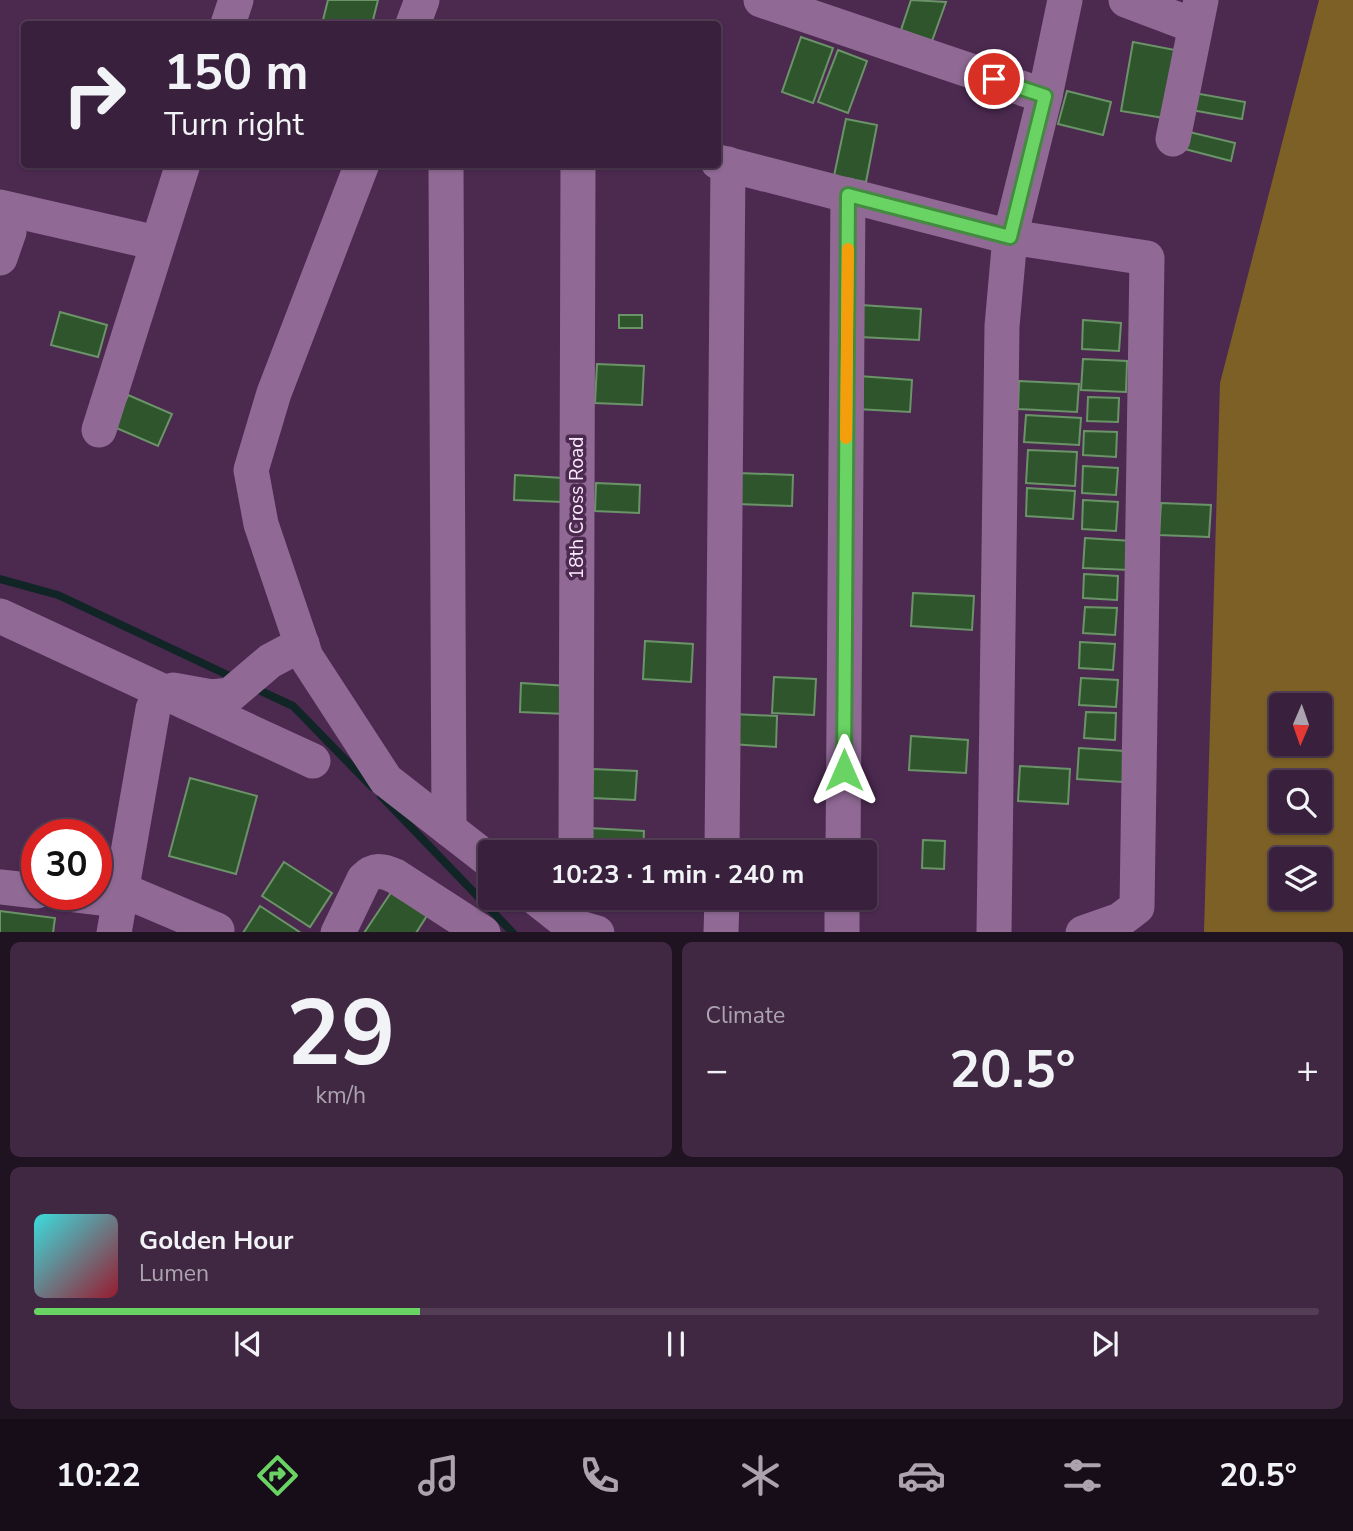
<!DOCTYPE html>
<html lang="en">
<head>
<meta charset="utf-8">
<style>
  :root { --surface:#39203c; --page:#402843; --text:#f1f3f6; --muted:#aba3af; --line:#533e56; --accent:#69d464 }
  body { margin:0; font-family:"Nunito Sans",sans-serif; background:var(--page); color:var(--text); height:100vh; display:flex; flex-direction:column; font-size:26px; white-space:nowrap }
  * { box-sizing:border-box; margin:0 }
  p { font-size:23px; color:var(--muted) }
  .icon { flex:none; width:38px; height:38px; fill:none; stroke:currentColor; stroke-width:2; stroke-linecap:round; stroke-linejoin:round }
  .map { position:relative; height:932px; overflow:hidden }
  .drawer { display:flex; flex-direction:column; gap:10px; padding:10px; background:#1f1221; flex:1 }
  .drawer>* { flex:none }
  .hud { position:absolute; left:21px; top:21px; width:700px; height:147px; border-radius:7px; box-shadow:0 2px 5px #0004,0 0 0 2px var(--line); background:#39203c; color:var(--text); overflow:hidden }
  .needle { width:46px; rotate:182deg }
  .buttons { position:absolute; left:1269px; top:693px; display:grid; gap:14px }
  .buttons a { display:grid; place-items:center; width:63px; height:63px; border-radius:7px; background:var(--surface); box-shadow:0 2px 5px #0004,0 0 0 2px var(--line); font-size:35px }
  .speed { position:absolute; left:21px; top:819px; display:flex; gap:14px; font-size:35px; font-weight:700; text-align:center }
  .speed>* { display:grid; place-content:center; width:91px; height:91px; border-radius:50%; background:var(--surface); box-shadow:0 2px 5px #0004,0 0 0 2px var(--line); line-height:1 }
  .speed .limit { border:10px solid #d22; background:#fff; color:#111 }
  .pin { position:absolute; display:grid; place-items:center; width:60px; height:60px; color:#fff; margin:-30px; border:4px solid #fff; border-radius:50%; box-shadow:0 2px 7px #0007 }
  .me { position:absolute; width:77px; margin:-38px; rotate:0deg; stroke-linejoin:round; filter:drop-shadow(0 0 5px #0008) }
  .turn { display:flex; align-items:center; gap:24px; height:147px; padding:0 28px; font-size:32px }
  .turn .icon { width:91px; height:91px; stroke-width:2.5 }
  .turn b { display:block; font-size:49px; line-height:60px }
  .big { font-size:52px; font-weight:700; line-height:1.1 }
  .drawer .tile { flex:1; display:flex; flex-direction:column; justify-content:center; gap:10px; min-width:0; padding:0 24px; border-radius:10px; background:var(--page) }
  .drawer .dial { align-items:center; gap:0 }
  .dial b { font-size:91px; line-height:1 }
  .song { display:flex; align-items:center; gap:21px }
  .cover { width:84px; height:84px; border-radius:10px; background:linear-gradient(135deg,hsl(180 70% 55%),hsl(350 70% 35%)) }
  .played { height:7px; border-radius:4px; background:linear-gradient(90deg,var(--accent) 30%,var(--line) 30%) }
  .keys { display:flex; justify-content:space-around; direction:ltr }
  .heat { display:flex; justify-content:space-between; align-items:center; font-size:38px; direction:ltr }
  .drawer .tiles { flex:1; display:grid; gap:10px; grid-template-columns:1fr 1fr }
  .tile:last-child { grid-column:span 2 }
  .trip { position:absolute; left:478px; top:840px; width:399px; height:70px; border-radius:7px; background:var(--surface); box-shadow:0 2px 5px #0004,0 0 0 2px var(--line); font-weight:700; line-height:70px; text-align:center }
  .dock { display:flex; height:112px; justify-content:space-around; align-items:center; background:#170d18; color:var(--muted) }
  .dock .icon { width:49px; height:49px }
  .dock .active { color:var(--accent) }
  .dock b { font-size:32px; color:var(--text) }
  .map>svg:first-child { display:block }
</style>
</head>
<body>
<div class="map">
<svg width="1353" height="933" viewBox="0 0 1353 933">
  <rect width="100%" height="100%" fill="#4c2a50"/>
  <path fill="#7c6025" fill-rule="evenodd" d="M1319,0H1353V932H1202H1204L1220,383ZM1281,705H1320V744H1281ZM1281,782H1320V821H1281ZM1281,859H1320V898H1281Z"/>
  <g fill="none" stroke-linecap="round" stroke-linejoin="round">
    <g stroke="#112527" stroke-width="8">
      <polyline points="0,579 58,595 234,678"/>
      <polyline points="252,687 293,706 372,787"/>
      <polyline points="381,796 513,933"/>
    </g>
  </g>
  <g fill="#2f552d" stroke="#6b9368" stroke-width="2">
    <polygon points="328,0 378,0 372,24 322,24"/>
    <polygon points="911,0 946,2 932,41 901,30"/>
    <polygon points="801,37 833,48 813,103 782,92"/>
    <polygon points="1133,42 1175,50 1164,118 1121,111"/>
    <polygon points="838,50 867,61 848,113 818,102"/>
    <polygon points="1067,91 1111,102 1103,135 1058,124"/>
    <polygon points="1183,91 1245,102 1242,119 1180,108"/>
    <polygon points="846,119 877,125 866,182 834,176"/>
    <polygon points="1181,130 1235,143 1231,161 1177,147"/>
    <polygon points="861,305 921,309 919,340 860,337"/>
    <polygon points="60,312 107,325 98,357 51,345"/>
    <rect x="619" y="315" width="23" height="13"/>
    <polygon points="1083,320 1121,323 1119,351 1082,349"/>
    <polygon points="1083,359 1127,361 1126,392 1081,390"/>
    <polygon points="597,364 644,366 642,405 595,403"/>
    <polygon points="859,376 912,380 910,412 857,409"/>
    <polygon points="1019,381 1079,384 1077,412 1018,409"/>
    <polygon points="128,395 172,414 158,446 114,427"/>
    <polygon points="1088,397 1119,398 1118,422 1087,421"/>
    <polygon points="1026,415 1081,418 1079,445 1024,442"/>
    <polygon points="1084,431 1117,432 1116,457 1083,455"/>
    <polygon points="1028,450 1077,452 1075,486 1026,483"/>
    <polygon points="1083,466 1118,468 1116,495 1082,493"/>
    <polygon points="738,473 793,475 792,506 737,504"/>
    <polygon points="515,475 563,478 562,502 514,500"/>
    <polygon points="596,483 640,485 639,513 595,511"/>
    <polygon points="1027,488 1075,491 1073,519 1026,516"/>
    <polygon points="1083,500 1118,502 1116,531 1082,529"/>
    <polygon points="1161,503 1211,505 1209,537 1159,535"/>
    <polygon points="1085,538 1132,541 1130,570 1083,568"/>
    <polygon points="1084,574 1118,576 1117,600 1083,598"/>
    <polygon points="913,593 974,596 972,630 911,626"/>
    <polygon points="1085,607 1117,608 1115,635 1083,633"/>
    <polygon points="645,641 693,644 691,682 643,679"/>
    <polygon points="1080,642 1115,644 1113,670 1079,668"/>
    <polygon points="774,677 816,679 814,715 772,713"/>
    <polygon points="1081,678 1118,680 1116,707 1079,705"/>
    <polygon points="521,683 568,686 566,714 520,712"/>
    <polygon points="1086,712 1116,713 1115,740 1084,738"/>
    <polygon points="733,714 777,716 776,747 731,744"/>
    <polygon points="911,736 968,740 966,773 909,770"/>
    <polygon points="1079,748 1125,751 1123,782 1077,779"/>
    <polygon points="1020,766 1070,769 1068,804 1018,801"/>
    <polygon points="593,769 637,771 635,800 592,798"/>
    <polygon points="190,778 257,796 236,874 169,856"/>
    <polygon points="589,828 644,831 643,852 588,852"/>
    <polygon points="923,840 945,841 944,869 922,868"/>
    <polygon points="284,862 332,893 310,927 262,896"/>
    <polygon points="392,891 428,914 416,933 364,933"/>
    <polygon points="260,906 301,933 243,933"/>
    <polygon points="0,911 55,918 53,933 0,933"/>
  </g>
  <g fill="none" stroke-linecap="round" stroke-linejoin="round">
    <g stroke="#906a95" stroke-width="35">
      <polyline points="761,0 1045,96"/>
      <polyline points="1126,0 1195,26"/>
      <polyline points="228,24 236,0"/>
      <polyline points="413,24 422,0"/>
      <polyline points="1173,139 1201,0"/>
      <polyline points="718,162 1010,237 1045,96 1065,0"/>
      <polyline points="362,164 274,393 251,470 261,524 306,657 386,780 490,861"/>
      <polyline points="446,164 449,829"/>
      <polyline points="0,207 157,243"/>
      <polyline points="0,258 9,232"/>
      <polyline points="99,430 183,164"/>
      <polyline points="0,616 313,761"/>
      <polyline points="576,852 578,164"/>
      <polyline points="722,852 728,164"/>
      <polyline points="843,852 848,195"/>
      <polyline points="0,887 37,891"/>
      <polyline points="120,889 217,930"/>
      <polyline points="68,894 119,900"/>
      <polyline points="536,898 570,925 597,933"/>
      <polyline points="114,933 153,709 159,694 173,690 212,697 230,695 270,661 302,644"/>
      <path d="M338,933L364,879C374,869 382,870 395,876L483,933"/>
      <polyline points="721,933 722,898"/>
      <polyline points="842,933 842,898"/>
      <polyline points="994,933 1002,326 1010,237 1147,258 1137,907 1120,920 1083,933"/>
    </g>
  </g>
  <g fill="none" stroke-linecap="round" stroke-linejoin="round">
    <g stroke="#448a41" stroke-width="18">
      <polyline id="route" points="844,770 848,195 1010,237 1045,96 994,79"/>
    </g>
    <use href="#route" stroke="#69d464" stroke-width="12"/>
    <polyline stroke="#f59e0b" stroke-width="12" points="846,438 848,249"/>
  </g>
  <g text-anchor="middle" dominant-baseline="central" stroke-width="7" stroke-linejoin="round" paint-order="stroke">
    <g font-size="19" fill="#fcebfe" stroke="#4c2a50">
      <text transform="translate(577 508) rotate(-90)">18th Cross Road</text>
    </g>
  </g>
</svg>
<div class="buttons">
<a><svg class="needle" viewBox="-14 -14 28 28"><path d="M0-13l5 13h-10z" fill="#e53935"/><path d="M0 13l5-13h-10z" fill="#aba3af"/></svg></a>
<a><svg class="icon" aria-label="search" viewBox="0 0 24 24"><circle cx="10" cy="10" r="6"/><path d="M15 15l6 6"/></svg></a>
<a><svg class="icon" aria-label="layers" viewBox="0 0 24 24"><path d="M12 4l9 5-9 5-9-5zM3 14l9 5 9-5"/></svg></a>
</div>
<div class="speed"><div class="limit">30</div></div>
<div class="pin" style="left:994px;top:79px;background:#d93025"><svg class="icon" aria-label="arrive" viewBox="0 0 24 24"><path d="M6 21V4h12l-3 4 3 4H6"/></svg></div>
<svg class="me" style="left:844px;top:770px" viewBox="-20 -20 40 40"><path d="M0-17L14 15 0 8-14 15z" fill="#69d464" stroke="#fff" stroke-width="4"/></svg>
<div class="trip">10:23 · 1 min · 240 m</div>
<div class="hud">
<div class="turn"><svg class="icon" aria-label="right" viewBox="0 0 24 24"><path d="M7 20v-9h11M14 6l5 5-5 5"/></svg><div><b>150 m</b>Turn right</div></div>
</div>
</div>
<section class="drawer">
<div class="tiles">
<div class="tile dial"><b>29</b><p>km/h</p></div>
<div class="tile"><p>Climate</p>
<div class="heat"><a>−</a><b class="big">20.5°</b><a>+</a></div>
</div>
<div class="tile">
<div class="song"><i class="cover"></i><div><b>Golden Hour</b><p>Lumen</p></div></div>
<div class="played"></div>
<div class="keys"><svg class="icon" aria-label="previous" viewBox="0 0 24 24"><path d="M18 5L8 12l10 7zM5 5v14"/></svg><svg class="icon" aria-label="pause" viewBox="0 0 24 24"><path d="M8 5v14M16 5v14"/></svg><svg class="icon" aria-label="next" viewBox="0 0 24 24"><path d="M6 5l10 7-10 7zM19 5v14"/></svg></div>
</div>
</div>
</section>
<nav class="dock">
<b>10:22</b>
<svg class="icon active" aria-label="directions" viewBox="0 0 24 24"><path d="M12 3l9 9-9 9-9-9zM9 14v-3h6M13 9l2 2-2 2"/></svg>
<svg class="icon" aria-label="music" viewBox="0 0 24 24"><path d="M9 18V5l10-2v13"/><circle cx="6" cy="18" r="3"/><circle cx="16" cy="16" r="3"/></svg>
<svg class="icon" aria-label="phone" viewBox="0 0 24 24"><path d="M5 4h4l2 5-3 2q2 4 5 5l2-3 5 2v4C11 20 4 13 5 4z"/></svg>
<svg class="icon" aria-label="climate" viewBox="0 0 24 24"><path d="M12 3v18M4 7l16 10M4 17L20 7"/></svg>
<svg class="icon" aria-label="car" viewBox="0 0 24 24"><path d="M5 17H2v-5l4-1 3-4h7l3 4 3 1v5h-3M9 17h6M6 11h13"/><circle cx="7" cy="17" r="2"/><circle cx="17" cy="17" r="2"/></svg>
<svg class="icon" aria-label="filters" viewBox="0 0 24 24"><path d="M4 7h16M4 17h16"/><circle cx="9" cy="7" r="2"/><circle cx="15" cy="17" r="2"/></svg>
<b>20.5°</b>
</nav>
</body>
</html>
